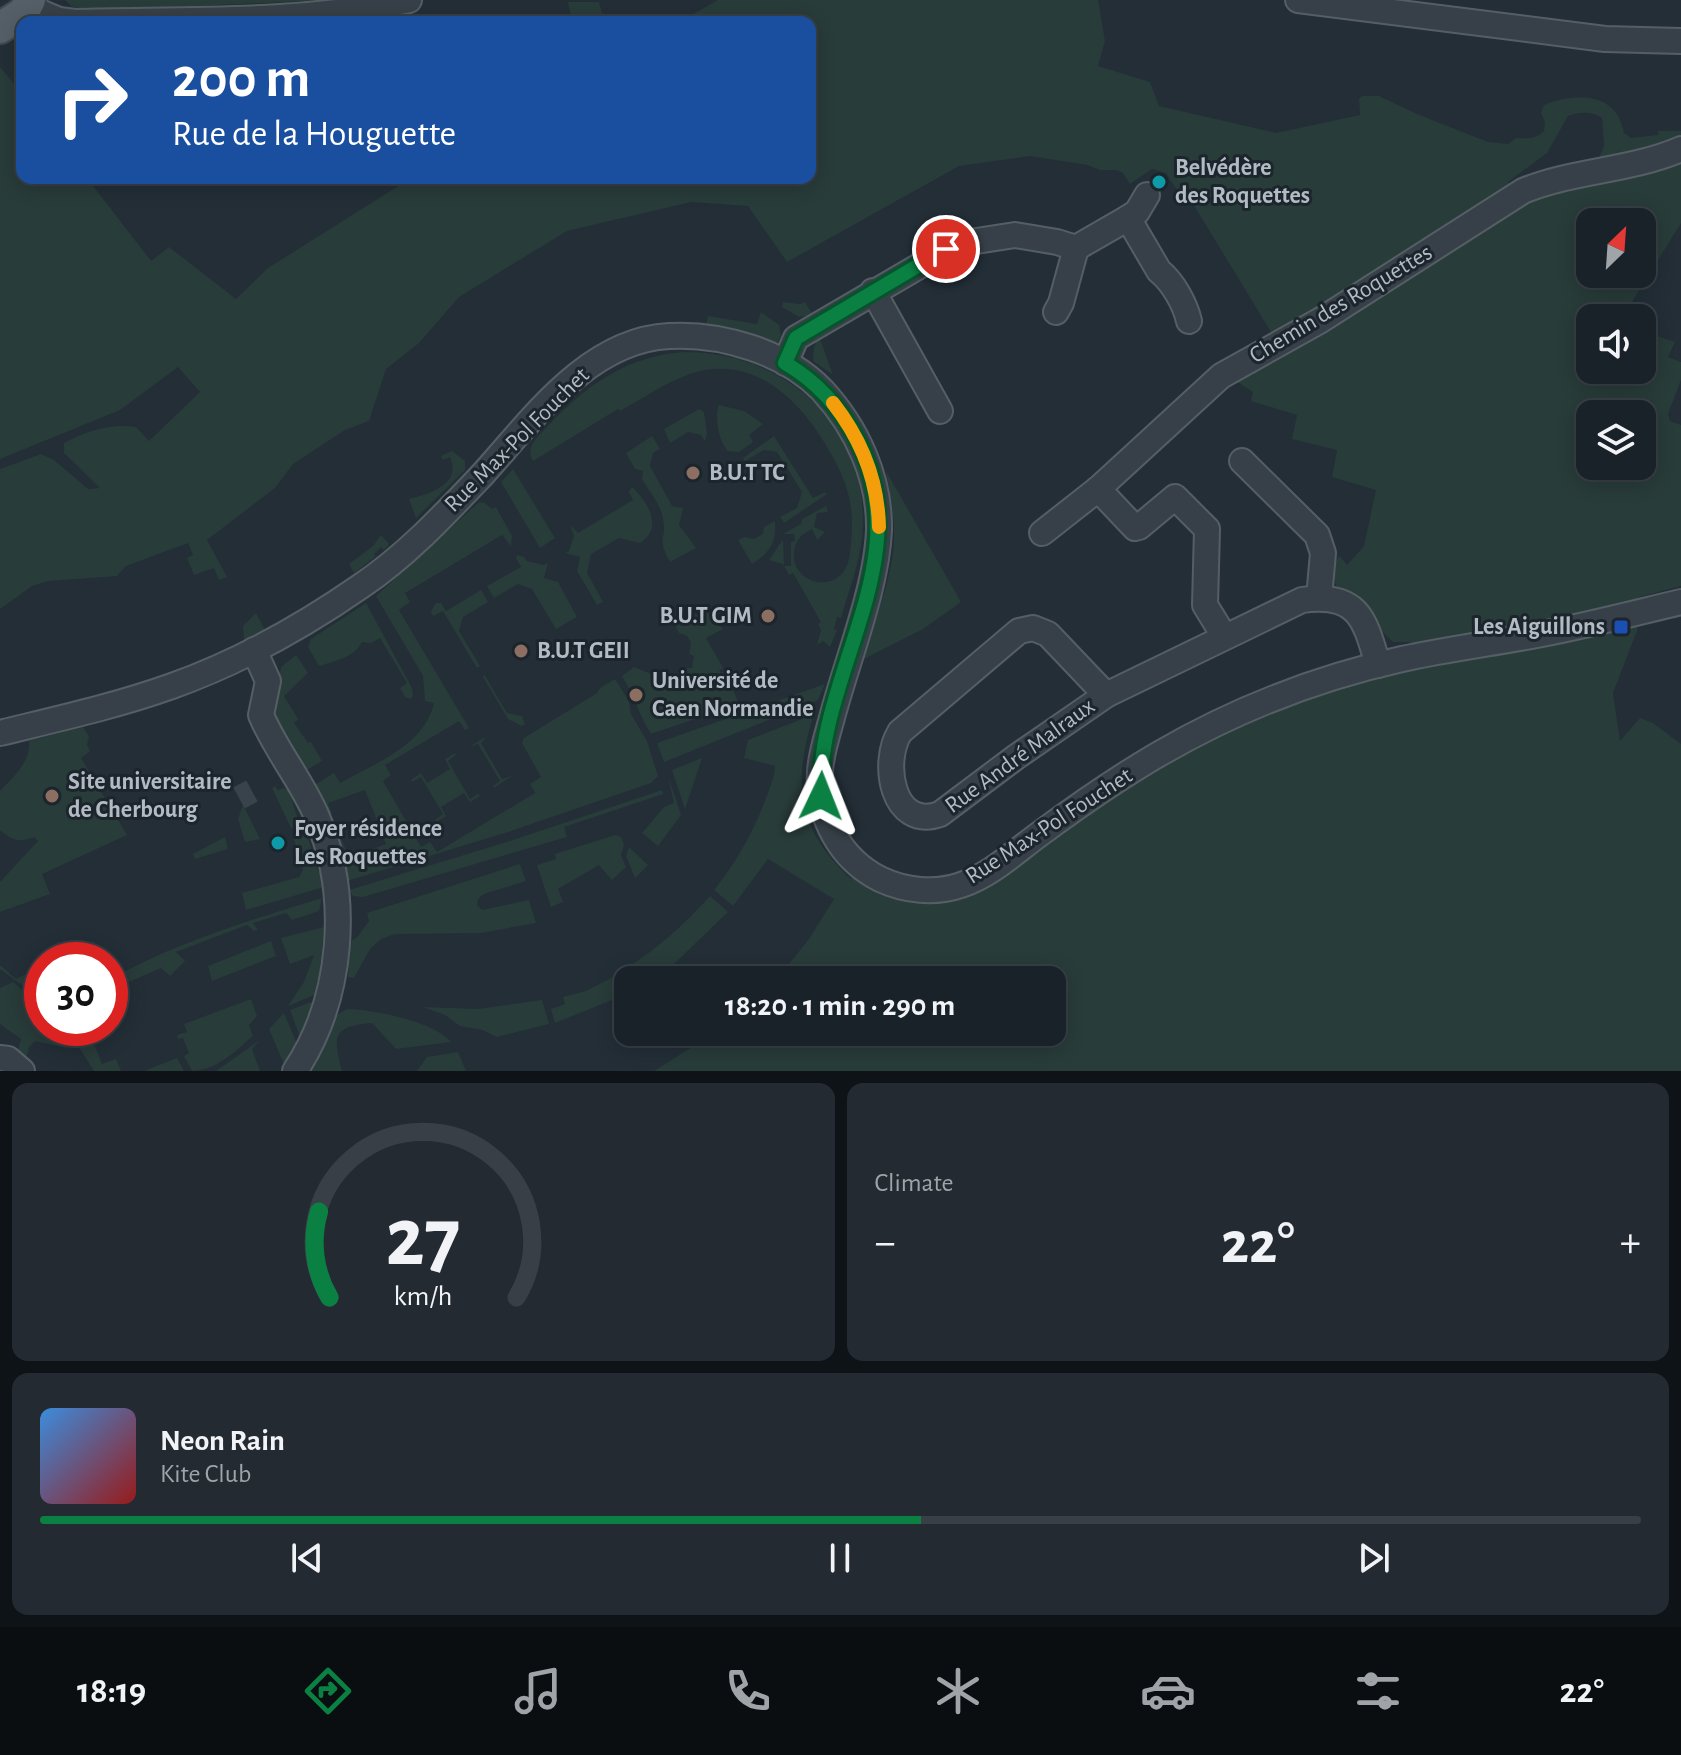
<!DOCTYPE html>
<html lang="en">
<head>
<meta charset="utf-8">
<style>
  :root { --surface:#1a2229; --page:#232a31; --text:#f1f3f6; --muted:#9fa4a8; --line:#383f46; --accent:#0b8043 }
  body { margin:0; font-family:"Alegreya Sans",sans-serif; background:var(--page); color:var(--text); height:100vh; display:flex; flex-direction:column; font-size:30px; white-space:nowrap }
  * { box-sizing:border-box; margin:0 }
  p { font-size:26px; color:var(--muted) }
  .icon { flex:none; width:44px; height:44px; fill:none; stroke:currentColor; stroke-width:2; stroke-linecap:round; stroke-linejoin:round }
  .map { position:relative; height:1071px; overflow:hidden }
  .details { display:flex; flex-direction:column; gap:12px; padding:12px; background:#0e1317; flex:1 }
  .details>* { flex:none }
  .guide { position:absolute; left:16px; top:16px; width:800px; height:168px; border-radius:16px; box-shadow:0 4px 20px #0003,0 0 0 2px var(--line); background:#1a4fa0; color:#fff; overflow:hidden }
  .needle { width:52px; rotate:25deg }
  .controls { position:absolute; left:1576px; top:208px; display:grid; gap:16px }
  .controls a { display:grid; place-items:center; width:80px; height:80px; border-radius:16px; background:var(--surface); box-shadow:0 4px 20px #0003,0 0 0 2px var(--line); font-size:40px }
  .speed { position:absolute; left:24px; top:942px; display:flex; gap:16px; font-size:40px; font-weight:700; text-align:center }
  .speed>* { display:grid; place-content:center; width:104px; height:104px; border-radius:50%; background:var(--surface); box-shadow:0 4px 20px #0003,0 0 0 2px var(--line); line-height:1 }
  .speed .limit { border:12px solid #d22; background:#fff; color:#111 }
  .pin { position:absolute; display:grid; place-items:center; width:68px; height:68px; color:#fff; margin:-34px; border:4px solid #fff; border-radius:50%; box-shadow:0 2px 8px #0007 }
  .me { position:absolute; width:88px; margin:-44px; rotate:2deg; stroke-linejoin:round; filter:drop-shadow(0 0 6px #0008) }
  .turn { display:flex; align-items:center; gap:28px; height:168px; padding:0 24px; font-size:36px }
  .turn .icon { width:104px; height:104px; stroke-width:2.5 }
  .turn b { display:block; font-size:56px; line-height:68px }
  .big { font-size:60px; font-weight:600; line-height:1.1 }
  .details .card { flex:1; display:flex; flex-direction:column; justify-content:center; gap:12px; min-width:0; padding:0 28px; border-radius:16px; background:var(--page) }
  .details .dial { align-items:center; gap:0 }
  .dial svg { height:208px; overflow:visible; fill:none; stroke:var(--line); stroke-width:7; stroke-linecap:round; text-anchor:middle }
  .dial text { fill:var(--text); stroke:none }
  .song { display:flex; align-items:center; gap:24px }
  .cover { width:96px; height:96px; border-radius:12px; background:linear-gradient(135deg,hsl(210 70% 55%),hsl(0 70% 35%)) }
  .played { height:8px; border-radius:4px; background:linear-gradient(90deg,var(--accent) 55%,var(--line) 55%) }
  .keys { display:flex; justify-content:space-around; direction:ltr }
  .heat { display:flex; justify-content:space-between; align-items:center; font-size:44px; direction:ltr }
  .details .tiles { flex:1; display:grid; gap:12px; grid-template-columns:1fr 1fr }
  .card:last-child { grid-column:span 2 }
  .trip { position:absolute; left:614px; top:966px; width:452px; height:80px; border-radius:16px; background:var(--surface); box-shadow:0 4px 20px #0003,0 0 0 2px var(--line); font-weight:600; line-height:80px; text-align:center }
  .menu { display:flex; height:128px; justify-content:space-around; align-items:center; background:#0a0e10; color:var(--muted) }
  .menu .icon { width:56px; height:56px }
  .menu .current { color:var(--accent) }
  .menu b { font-size:36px; color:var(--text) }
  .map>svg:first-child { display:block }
</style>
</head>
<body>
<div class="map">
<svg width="1681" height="1071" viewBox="0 0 1681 1071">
  <rect width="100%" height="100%" fill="#232e37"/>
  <g fill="#283c3a" fill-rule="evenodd">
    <polygon points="65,0 330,0 88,11 71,6"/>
    <path d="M718,0H1098L1105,41L1098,66L1150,82L1159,106L1276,133L1360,115L1359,99L1362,96H1379L1417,114L1488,142L1508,144L1516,138C1526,139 1536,139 1544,131L1545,122L1541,113L1544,105C1576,92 1617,92 1624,133L1631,138L1658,135V131H1681V142L1603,162L1599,158L1604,146L1602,118C1592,111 1579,112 1568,116L1547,153L1508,182L1512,189L1681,156V223L1622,318H1590V370H1642V331L1675,342L1668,357L1681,362V380L1668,414L1670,421L1681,425V586L1639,597L1637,631L1613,693L1620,741L1640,718L1653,723L1681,744V1071H654L716,1032H1052V980H776L809,939L834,899L768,859L733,906L714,890C742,855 761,817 774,775L775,766L744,758L748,740L810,716L812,720C792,787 799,831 851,879L861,867L948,888L1155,756L1413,657L1410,642H1393L1382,631L1374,614L1364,603L1337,588L1335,582V561L1340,556L1347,565L1364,546L1376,490L1332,477L1337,450L1292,439L1297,415L1251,401L1253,392L1231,378L1274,337L1195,207L1174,186L1166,173L1152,169L1130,184L1123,173L1117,170H1100L1087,165L1030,156L959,166L787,262L748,206L691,202L567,231L459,297L419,343L386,369L369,421L345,430L293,464L275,488L207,540L227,577L219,580L214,568L194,575L187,558L193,555L188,543L126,566L117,576L48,581L32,586L0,609V469L41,454L54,460L88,489L100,488L64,453V443C85,431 113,423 136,427L149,441L200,392L178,367L120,410L0,459V67L22,93V178H87L151,261L169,247L236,299L268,268L411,178H810V22H679ZM1590,222H1642V274H1590ZM1590,414H1642V466H1590Z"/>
    <polygon points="568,2 599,2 604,22 572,22"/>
    <polygon points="783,302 800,304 805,302 813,315 799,317 782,307"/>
    <polygon points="761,312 779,325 781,335 777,344 748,333 706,325 708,316 757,324"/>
    <polygon points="819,336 833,375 813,361 814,347"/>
    <path d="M685,352C782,352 864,421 863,522C863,555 850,587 841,618L837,617L834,629L837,630L830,647L823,641L817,645L821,630L818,624L821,622L793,573L789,575L783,564L769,560L783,539L784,566H791V542L795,541L794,534H783L801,524L802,519L826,506L828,512L817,513L814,527L825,532L817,540L812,529C802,534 795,540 794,552C791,579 827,594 844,571C850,563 850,551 851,542C854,512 850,491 837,465C809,409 759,351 690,374C666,382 642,399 620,411L618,409L533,461C524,446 540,435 549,425C586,385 629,355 685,352Z"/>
    <path d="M719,405L744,411L763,424L749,435L753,442L739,452L728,451C719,442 714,417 719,405Z"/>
    <polygon points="699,409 704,412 707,434 705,441 701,435 688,432 670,443 664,429"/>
    <path d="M652,436L660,449L653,453L650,466L672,506L683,508L679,525L696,548L670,562C656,536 667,542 663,519C661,505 649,491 642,479L643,471L635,469L626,453Z"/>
    <polygon points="774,436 813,498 825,492 827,494 784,523 780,517 797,508 802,492 777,452 764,450 745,461 743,458"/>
    <path d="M452,451L465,461V470L416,518L409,499C430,494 462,484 450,457L443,460L441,456Z"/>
    <polygon points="513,469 555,538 540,548 501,482"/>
    <path d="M886,471L961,602L923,629L862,660C874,623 892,580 894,540C895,516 890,494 886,471Z"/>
    <path d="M632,487C648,502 664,528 640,543L619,538L591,554L587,573L603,602L597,605L577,571L580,557L565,553L569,551L574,536L570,525L578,533L633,500L629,492Z"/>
    <path d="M479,502L485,503L492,509L496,507L512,536L511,546L502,535L405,593L410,602L399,610L469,728L465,730L459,721L385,765L391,775L383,781L421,847L430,842L437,852L535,793L530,784L541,777L522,743L524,738L597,693L600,688L615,679L629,701L631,714L647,741L658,776L651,783L508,832L347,881L335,832L339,833L349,858L386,844L365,790L328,803L332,813L329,814L313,786L334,773L340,783C375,763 424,746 434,703L425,701L423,676L376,596Z"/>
    <path d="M775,521C777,542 770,553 752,564L738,540L744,537L754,539L763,534L764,527Z"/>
    <polygon points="381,535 389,544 384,550 381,547 374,554 375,557 354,573 349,564 373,546"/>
    <polygon points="517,555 524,557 527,561 544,565 548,563 544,578 558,582 577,617 556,629 532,589 518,584 494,598 487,586 521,567 516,558"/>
    <polygon points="481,590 488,602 463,617 459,631 480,666 477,668 443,611 433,616 431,611 436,603 441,603 446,611"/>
    <path d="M366,603L412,688L413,696L410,699L405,697L400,688L407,683L380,638L371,643L362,642C353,658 338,660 319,666L308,647L311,639Z"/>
    <path d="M709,609L716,622L723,629L706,638L723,668L719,671L721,673L725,671L739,704L651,734C639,715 634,696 622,676L634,667L671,682L672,678L676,680L686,674L687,668H692L694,656L689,654L691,642L687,636L679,633L675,625Z"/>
    <polygon points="256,613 265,630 244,640 243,626"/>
    <polygon points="296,655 308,673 284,696 298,719 294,723 308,743 311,742 322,761 305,771 273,714 281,667"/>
    <polygon points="484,674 507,713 522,716 525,724 522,726 508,719 483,677"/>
    <polygon points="825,684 818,700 664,762 657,743"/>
    <path d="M83,727L89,736L87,745L90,751L81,758L127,835L42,874L50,894L0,912V882L38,841L34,837C20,843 11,840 0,830V791C13,777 31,762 29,741Z"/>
    <polygon points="487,736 481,743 502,779 512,776 494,788 493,786 500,781 478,744 469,747"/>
    <polygon points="455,753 456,755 448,761 470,799 478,794 480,796 470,802 464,793 441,807 446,816 436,822 435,820 443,814 421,777 412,782 411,780 421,773 427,783 450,769 445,759"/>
    <polygon points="702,758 685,809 672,770"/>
    <polygon points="668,776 681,815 658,846 642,833 664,807 674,803"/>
    <polygon points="275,786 278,790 284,788 289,791 300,826 291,828 272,788"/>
    <polygon points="662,790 663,794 564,827 567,837 363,897 353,896 349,890 510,841"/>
    <polygon points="243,805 260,839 245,842 238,819"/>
    <polygon points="307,835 319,873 326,873 327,886 246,910 242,893 299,877 303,870 294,839"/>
    <polygon points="615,835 621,837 624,845 621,855 626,867 612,880 599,865 558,889 563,902 551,907 537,865 556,859 555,854"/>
    <polygon points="225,837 228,849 195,859 193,854"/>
    <polygon points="629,847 648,865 635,878 626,856"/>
    <polygon points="520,864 526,881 484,894 478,899 477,905 482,910 529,900 536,923 481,933 395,934 381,939 370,949 354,978 348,977 350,942 358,936 369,921 367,913"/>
    <path d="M710,896L728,912L677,961L652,980H629L623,970C655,951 684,925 710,896Z"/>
    <path d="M322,898L319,911L292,920L286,913L253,923L258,930L254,931L247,925L176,952L185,961L170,976L161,968L122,985L130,993L124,995L115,988L110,990V979C178,942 249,920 322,898Z"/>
    <polygon points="324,927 320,971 314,995 288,1006 304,982 314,955 290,964 281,938"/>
    <polygon points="271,941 276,956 212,981 208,966"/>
    <polygon points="0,965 16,979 42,966 42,1000 0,969"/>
    <polygon points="617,975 627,994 555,1023 551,1009 565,1004 563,997 586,991"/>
    <polygon points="13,982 42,1009 42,1028 55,1028 67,1048 35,1041 29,1047 26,1061 16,1056 21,1039 0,1024 0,988"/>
    <path d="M251,999L257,1016L249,1025L253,1036C236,1051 215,1071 192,1071L184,1056L189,1053L183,1038L178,1039L177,1035L187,1032L184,1024Z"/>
    <polygon points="542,1000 549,1024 497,1037 482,1030 460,1026 445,1015 423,1007 478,1009"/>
    <polygon points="314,1001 300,1037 290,1010"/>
    <path d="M347,1009C375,1010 433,1021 451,1042L396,1049L372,1023C332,1027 333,1035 342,1071H311L337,1015Z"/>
    <polygon points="284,1013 297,1044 288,1061 283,1062 269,1029"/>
    <polygon points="67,1028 88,1028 102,1064 116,1059 121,1071 94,1071"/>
    <polygon points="260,1040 252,1049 260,1071 216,1071"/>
    <polygon points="458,1052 466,1071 417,1071 427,1057"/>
    <polygon points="177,1058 184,1071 144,1071"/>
  </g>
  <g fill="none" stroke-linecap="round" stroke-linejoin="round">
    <polyline stroke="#38434c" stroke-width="24" stroke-dasharray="24 12" stroke-linecap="butt" points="239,798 252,791"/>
    <g stroke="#555e65" stroke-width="28">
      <g id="minor">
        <polyline points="1298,0 1605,39 1681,41"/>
        <path d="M28,7L59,20L75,22C186,19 301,24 409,0"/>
        <polyline points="1128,218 1137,212 1147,195"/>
        <polyline points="873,291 940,411"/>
        <polyline points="1056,312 1061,303 1076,248"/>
        <path d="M785,363L796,338L957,244L1015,235L1057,242L1076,248L1128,218L1159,271C1173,282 1185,304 1189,321"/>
        <polyline points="1242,461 1317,535 1323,553 1319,598"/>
        <polyline points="1098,489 1135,528 1139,527 1175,497 1207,529 1205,605 1224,636"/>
        <path d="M1042,533L1098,489L1221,376L1321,320L1523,191C1574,170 1630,171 1681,149"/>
        <path d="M254,650L268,681L261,715C276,751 302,781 317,817C351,896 343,999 295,1071"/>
        <path d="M1106,695L1048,634L1033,628L1019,631L900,732C881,762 892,831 940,814L1016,757L1106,695L1302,600C1359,592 1365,620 1378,665"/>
        <path d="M0,733C57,719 116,706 172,686C239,662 302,627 361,586C406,556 445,514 483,474C532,420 588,340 669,336C721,333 785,352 822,390C857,428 880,478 879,530C877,586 848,658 833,714C828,733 821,752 820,772C817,816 840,859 880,879C905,891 935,894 961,885C991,875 1016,851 1041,833C1079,805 1118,778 1159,754C1235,710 1316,678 1402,659C1448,649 1495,643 1542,634C1589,625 1635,613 1681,602"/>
        <polyline points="0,1058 8,1059 22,1071"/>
      </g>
    </g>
    <g stroke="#404951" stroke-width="34">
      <polyline id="major" points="0,28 24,12 30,0"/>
    </g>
    <use href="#minor" stroke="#374048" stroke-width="24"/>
    <use href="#major" stroke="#555f68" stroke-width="30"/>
  </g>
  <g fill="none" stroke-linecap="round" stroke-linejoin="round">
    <g stroke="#07532c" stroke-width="20">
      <path id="route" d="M821,796C815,674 922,560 856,438C839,406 816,381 785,363L796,338L946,249"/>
    </g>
    <use href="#route" stroke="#0b8043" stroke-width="14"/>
    <path stroke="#f59e0b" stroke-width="14" d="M833,403C861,439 878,481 879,527"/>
  </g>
  <g fill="#0f9aa8" stroke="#1c252c" stroke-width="3">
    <circle cx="1159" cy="182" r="8"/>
    <circle cx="278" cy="843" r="8"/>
  </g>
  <g fill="#8d6e63" stroke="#1c252c" stroke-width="3">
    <circle cx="693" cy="473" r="8"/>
    <circle cx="768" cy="616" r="8"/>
    <circle cx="521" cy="651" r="8"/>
    <circle cx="636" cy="695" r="8"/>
    <circle cx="52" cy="796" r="8"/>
  </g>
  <rect fill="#1a4fb4" stroke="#1c252c" stroke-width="3" x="1613" y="619" width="16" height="16" rx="4"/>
  <g text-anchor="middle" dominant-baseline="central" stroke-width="6" stroke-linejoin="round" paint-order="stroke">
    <g font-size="24" font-weight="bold" fill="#b2bbc4" stroke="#1c252c" text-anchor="start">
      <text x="1175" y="168">Belvédère<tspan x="1175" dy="28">des Roquettes</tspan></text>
      <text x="709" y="473">B.U.T TC</text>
      <text x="752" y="616" text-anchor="end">B.U.T GIM</text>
      <text x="1605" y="627" text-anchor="end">Les Aiguillons</text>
      <text x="537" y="651">B.U.T GEII</text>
      <text x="652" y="681">Université de<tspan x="652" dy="28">Caen Normandie</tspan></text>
      <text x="68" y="782">Site universitaire<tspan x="68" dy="28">de Cherbourg</tspan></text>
      <text x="294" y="829">Foyer résidence<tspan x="294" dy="28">Les Roquettes</tspan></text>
    </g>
    <g font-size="24" fill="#b2bbc4" stroke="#1c252c">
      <text transform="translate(1341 304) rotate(-31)">Chemin des Roquettes</text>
      <text transform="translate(517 440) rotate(-45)">Rue Max-Pol Fouchet</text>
      <text transform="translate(1020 756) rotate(-36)">Rue André Malraux</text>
      <text transform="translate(1049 826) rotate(-33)">Rue Max-Pol Fouchet</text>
    </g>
  </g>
</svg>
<div class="controls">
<a><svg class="needle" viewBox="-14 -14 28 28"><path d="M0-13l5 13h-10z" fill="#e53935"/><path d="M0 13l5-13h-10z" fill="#9fa4a8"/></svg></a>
<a><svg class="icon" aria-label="sound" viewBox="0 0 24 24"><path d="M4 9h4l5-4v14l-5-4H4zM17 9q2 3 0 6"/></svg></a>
<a><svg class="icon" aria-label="layers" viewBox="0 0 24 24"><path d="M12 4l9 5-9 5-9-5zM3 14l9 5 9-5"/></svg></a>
</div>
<div class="speed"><div class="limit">30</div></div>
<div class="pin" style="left:946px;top:249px;background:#d93025"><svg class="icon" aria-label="arrive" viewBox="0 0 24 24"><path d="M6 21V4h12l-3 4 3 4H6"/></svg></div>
<svg class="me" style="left:821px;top:796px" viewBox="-20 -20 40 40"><path d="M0-17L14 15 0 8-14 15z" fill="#0b8043" stroke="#fff" stroke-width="4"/></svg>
<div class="trip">18:20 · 1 min · 290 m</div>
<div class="guide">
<div class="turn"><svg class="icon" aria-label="right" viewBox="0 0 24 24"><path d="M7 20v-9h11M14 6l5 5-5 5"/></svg><div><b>200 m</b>Rue de la Houguette</div></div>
</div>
</div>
<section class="details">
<div class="tiles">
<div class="card dial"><svg viewBox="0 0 100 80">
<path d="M14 69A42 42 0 1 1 86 69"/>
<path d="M14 69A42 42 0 0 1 10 36" stroke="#0b8043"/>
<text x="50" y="56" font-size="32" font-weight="700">27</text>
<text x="50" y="72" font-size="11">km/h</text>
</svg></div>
<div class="card"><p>Climate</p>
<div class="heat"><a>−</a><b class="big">22°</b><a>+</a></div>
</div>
<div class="card">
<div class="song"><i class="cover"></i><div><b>Neon Rain</b><p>Kite Club</p></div></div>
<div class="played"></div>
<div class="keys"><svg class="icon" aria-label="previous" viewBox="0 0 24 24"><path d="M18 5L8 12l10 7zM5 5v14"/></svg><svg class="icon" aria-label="pause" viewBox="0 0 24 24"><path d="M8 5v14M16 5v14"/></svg><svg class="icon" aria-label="next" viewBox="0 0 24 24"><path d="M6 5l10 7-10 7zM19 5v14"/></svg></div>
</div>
</div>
</section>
<nav class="menu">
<b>18:19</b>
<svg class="icon current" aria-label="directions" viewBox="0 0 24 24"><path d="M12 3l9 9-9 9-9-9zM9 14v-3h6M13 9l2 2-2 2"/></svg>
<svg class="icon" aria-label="music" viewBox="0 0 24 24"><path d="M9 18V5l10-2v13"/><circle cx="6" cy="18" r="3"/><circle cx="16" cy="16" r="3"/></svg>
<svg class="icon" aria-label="phone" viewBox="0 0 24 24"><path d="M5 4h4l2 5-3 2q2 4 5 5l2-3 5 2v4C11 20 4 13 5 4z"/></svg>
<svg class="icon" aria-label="climate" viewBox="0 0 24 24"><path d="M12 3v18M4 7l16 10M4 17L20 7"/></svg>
<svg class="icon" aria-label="car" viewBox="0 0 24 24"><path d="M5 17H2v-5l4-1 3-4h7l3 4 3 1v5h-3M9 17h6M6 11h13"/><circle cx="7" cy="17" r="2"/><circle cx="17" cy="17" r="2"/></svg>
<svg class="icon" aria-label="filters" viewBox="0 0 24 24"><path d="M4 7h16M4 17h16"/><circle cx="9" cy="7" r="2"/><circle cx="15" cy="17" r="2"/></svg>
<b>22°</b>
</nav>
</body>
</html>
